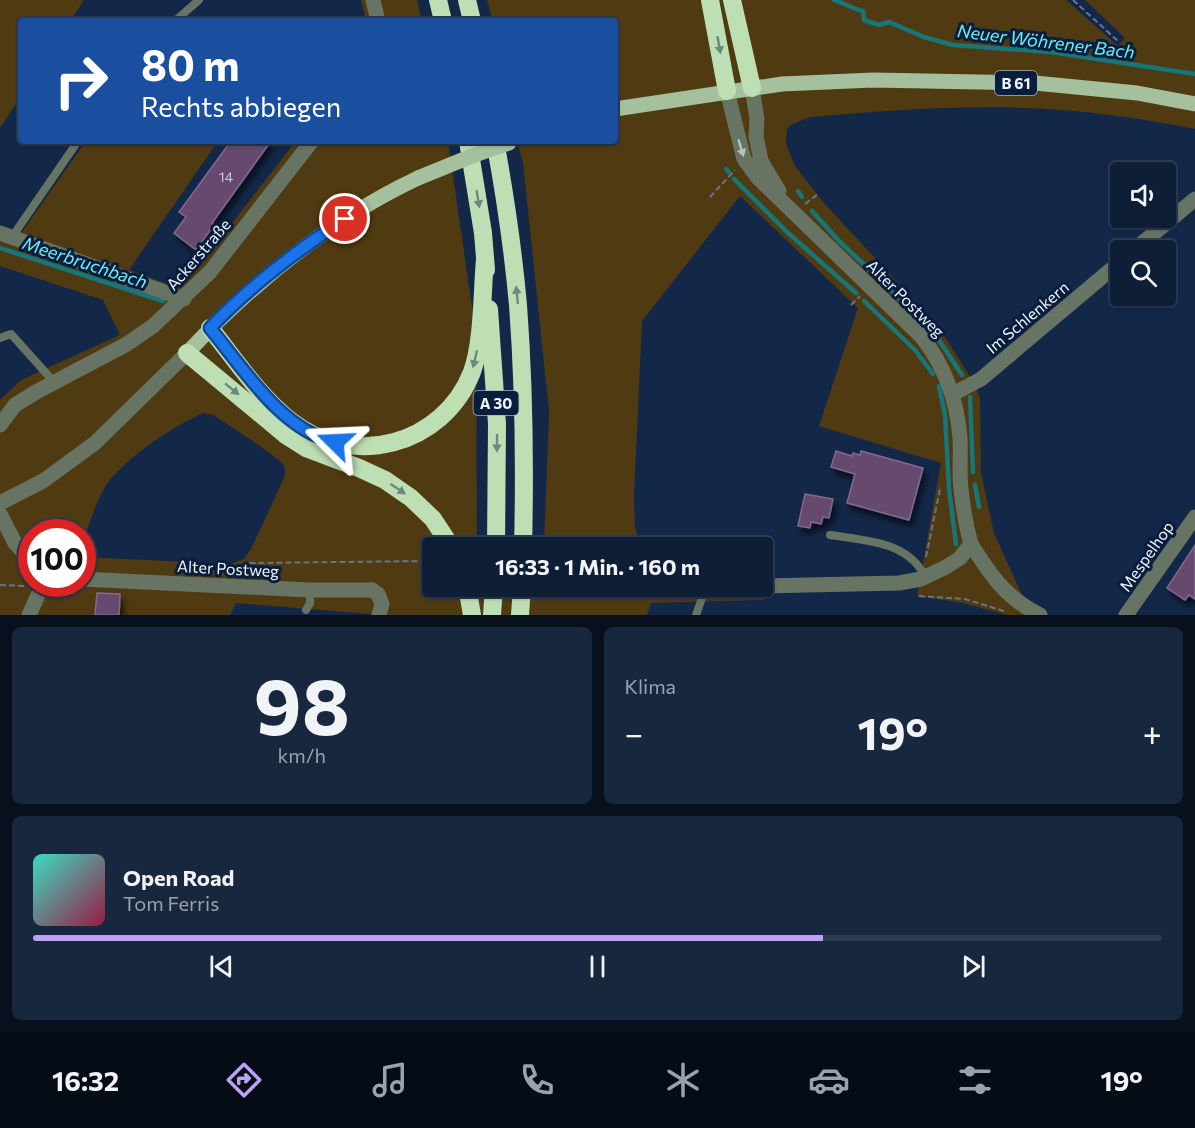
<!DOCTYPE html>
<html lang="de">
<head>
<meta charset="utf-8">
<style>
  :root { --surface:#0e1e36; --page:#17273e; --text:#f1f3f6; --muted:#9ba2ad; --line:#2e3c51; --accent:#bca0f2 }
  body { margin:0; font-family:Commissioner,sans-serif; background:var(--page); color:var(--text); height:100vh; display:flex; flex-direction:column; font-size:22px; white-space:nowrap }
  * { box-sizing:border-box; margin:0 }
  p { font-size:20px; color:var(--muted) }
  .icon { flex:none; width:33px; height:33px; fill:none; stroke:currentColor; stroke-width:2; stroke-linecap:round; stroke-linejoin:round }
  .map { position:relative; height:615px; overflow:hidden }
  .panel { display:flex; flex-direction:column; gap:12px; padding:12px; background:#08101e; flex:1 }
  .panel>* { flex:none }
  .guide { position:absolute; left:18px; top:18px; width:600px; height:126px; border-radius:6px; box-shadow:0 2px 4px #0004,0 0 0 2px var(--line); background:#1a4fa0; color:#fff; overflow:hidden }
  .fabs { position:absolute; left:1110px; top:162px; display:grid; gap:12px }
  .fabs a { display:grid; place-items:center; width:66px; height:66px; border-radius:6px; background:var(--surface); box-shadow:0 2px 4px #0004,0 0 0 2px var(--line); font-size:30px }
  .speed { position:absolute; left:18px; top:519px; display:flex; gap:12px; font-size:30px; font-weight:700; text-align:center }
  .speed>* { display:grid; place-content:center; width:78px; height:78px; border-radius:50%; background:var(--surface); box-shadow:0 2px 4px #0004,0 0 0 2px var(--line); line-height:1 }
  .speed .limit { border:9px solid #d22; background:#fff; color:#111 }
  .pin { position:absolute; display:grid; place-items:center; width:51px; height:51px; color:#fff; margin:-26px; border:3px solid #fff; border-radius:50%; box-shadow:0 2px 6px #0007 }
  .me { position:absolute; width:66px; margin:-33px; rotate:291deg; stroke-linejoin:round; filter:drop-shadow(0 0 4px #0008) }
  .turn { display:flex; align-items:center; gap:21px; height:126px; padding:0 24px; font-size:27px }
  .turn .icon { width:78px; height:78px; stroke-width:2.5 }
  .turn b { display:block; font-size:42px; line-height:51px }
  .big { font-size:45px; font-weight:700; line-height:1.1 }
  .panel .card { flex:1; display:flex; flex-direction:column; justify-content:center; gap:9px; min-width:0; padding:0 21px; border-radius:9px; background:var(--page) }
  .panel .dial { align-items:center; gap:0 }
  .dial b { font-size:78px; line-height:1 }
  .song { display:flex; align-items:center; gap:18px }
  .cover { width:72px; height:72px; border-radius:9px; background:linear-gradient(135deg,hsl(170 70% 55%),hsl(340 70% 35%)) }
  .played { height:6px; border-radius:3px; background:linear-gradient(90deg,var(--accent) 70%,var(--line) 70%) }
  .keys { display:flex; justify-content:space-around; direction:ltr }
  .heat { display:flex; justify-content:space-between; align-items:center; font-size:33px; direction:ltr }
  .panel .tiles { flex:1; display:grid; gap:12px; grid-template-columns:1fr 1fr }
  .card:last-child { grid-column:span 2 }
  .trip { position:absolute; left:422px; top:537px; width:351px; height:60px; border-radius:6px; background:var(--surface); box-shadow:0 2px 4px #0004,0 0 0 2px var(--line); font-weight:700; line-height:60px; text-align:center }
  .tabs { display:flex; height:96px; justify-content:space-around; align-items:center; background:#060c16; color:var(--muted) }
  .tabs .icon { width:42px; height:42px }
  .tabs .current { color:var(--accent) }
  .tabs b { font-size:27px; color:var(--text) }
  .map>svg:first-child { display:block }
</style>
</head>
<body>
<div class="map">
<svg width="1195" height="615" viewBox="0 0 1195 615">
  <defs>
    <filter id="shadow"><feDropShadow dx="3.5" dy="6" stdDeviation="3" flood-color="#0009"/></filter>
  </defs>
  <rect width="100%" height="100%" fill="#132848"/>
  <g fill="#503a11" fill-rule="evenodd">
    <polygon points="0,0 84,0 70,21 21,21 21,96 0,128"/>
    <polygon points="361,0 417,0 422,21 366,21"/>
    <path d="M487,0H1066L1118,46L1125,38L1085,0H1195V129C1139,118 1083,110 1026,108C954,105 882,111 810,117L792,124L787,129L786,144L795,166L823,202L938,326L974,383L980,398L981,473L994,533L1031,615H1007L963,603L917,596L941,463L819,426L858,308L740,196L642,321L634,497L635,527L641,547H544L549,411L523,163L517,141H615V21H493Z"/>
    <path d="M86,141H218L129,270L173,286L186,282L296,141H448L476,335L477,547L432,548V586H762V574L771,577L764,600L651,603L647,615H383L236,603L230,615H0V400L21,380L120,335L103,300L0,266V226L22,232ZM204,413L213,415C225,423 279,457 284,466C286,470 285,472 285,476L251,549L244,559L230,564L83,557L82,584H32V532H82L83,540C90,523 96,501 107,484C124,459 176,424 204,413Z"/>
  </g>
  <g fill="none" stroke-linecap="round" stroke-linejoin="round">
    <g stroke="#16777a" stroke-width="4.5">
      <path d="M834,0C845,3 852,9 863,11L864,20L879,25L889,22L924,37L953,45L1051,52L1195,74"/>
      <polyline points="726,169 729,172"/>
      <polyline points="734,179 787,232 856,293"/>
      <polyline points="798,191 802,197"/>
      <polyline points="812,211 839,241 874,274"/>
      <polyline points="0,248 163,301"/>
      <polyline points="884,284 933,331 962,375"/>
      <polyline points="864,301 915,350 933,374"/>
      <polyline points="939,386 945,415 949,489 956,544"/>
      <polyline points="970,397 973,472"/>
      <polyline points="975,485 979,507"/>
    </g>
  </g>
  <g fill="#664a6e" stroke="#84688d" stroke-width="1.5" filter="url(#shadow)">
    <polygon points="231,141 271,141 212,223 214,225 196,250 174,233 186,217 179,212"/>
    <polygon points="836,451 852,456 853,453 860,455 861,451 923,468 909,520 847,503 855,474 831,467"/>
    <polygon points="805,494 833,499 829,518 823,517 821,524 811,522 810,528 798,526"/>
    <polygon points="1195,545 1195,599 1189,595 1185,600 1167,588"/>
    <polygon points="97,593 120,594 119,615 95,615"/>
  </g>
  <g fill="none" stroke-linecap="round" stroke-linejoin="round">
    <g stroke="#66758c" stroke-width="2" stroke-dasharray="6 3" stroke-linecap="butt">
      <polyline points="1073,0 1119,42"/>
      <polyline points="710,197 735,170"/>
      <polyline points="805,204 818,194"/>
      <polyline points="880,275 884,270"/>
      <polyline points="851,305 860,296"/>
      <polyline points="926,557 940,489"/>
      <polyline points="247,572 250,563 432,561"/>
      <polyline points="0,585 27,586"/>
      <polyline points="57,588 72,589"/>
      <polyline points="919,596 965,599 1007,612"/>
    </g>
    <g stroke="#677463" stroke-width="8">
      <polyline points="175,21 199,0"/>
      <polyline points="12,237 78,141"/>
      <polyline points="0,338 11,334 54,382"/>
      <path d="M830,535C862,540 905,541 923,573L921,579"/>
      <polyline points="306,610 310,603 310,590"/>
      <polyline points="696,615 702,598 701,587"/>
    </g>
    <g stroke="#677463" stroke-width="15">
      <polyline points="373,0 378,21"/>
      <polyline points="752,88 757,119 756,136 761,161 779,191"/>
      <path d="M727,91L744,159L758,178L921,336C945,366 957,399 960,438C961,455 959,472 961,489C963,508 966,526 971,544"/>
      <polyline points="0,233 184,299"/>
      <polyline points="1134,250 1195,199"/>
      <polyline points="953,394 981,379 1120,262"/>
      <polyline points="0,425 15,405 36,392 127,344 153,326 210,272 312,141"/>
      <polyline points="372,590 378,594 382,604 379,615"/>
      <polyline points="29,615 43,584"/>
      <polyline points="1126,615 1195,517"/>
    </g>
    <g stroke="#677463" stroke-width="15">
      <polyline points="0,503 43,481 95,443 187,353"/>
      <polyline points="0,514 15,543 32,562"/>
      <polyline points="82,579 310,590 372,590"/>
      <path d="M762,586L899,583L921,579L946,567L960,558L971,544C991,576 1006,598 1040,615"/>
      <polyline points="634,591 743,586"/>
    </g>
    <g stroke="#a5c09d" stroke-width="15">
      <polyline points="615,109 782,84 873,80 1035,83 1137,93 1195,104"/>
      <path d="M187,353C254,282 329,220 418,178"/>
    </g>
    <g stroke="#bedeb4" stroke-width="18">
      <polyline points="438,0 443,21"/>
      <polyline points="467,0 472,21"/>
      <polyline points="710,0 727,91"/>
      <polyline points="732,0 752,88"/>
      <polyline points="468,141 483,233 486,270"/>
      <path d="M495,141C505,195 513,250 518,305C524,385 525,466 523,548"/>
      <polyline points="489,309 497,424 496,548"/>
      <path d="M210,328C235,359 259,396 291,421C352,469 443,446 472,372C483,342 482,292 485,259"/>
      <polyline points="187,353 287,436 306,448 359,468 385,480 411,498 433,519 452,548"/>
      <polyline points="467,586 472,615"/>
      <polyline points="492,615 494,586"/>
      <polyline points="520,615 522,586"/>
    </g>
    <polyline stroke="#a5c09d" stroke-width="15" points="418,178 472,156 509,143"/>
  </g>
  <defs><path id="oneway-solid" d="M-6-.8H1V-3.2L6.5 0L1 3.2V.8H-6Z" transform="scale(1.5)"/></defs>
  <g fill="#6d887e">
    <use href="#oneway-solid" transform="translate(719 45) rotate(80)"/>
    <use href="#oneway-solid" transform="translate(478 199) rotate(81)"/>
    <use href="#oneway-solid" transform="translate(517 295) rotate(-96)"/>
    <use href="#oneway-solid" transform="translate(475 359) rotate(103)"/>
    <use href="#oneway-solid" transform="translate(232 389) rotate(39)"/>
    <use href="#oneway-solid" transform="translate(497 443) rotate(90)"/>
    <use href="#oneway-solid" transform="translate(398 489) rotate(34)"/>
  </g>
  <use fill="#b9c1c0" href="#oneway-solid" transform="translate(741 148) rotate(73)"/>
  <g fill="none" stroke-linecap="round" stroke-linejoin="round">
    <g stroke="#114b97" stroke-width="15">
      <path id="route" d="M335,442C282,431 243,368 210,328C250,286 296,251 345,219"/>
    </g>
    <use href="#route" stroke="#1a73e8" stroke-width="10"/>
  </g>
  <g text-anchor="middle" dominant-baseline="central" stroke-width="6" stroke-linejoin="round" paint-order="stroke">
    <g font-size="14" fill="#cdcada">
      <text x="226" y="176">14</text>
    </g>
    <g fill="#091e3d" stroke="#aab4c4" stroke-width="1.5">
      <rect x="995" y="71" width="42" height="24" rx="4.5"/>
      <rect x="473.5" y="391" width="45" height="24" rx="4.5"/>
    </g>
    <g font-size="15" font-weight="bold" fill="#eff5fe">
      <text x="1016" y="83">B 61</text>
      <text x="496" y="403">A 30</text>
    </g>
    <g font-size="16" fill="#eff5fe" stroke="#091e3d">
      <text transform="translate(198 254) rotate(-49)">Ackerstraße</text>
      <text transform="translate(906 298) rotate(45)">Alter Postweg</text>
      <text transform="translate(1027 317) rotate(-40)">Im Schlenkern</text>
      <text transform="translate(1146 556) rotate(-55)">Mespelhop</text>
      <text transform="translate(228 568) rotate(3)">Alter Postweg</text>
    </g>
    <g font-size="18" font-style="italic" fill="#6decf0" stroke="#091e3d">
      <text transform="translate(1046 41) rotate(7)">Neuer Wöhrener Bach</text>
      <text transform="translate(85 262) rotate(18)">Meerbruchbach</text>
    </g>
  </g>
</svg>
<div class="fabs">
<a><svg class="icon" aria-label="sound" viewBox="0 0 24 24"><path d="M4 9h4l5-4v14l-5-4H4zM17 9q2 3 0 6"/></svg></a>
<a><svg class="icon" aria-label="search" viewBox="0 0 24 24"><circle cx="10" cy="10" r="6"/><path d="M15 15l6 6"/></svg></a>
</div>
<div class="speed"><div class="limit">100</div></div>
<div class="pin" style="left:345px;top:219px;background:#d93025"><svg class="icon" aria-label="arrive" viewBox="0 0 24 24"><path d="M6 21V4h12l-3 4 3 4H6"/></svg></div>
<svg class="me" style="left:335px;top:442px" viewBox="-20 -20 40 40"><path d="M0-17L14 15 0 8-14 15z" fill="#1a73e8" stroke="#fff" stroke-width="4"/></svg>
<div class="trip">16:33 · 1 Min. · 160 m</div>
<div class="guide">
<div class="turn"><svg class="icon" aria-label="right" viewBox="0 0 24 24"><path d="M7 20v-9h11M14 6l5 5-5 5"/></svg><div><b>80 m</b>Rechts abbiegen</div></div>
</div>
</div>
<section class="panel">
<div class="tiles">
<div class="card dial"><b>98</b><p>km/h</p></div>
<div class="card"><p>Klima</p>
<div class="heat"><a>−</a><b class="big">19°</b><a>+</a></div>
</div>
<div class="card">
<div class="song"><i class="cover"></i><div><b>Open Road</b><p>Tom Ferris</p></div></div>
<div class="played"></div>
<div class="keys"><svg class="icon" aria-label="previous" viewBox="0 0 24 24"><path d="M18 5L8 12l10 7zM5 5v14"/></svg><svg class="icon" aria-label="pause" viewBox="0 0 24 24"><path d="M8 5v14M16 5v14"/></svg><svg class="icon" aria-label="next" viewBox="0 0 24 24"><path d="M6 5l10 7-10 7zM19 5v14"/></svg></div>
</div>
</div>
</section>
<nav class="tabs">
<b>16:32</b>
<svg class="icon current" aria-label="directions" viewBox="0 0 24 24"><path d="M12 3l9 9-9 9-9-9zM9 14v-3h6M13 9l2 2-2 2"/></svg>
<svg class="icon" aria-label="music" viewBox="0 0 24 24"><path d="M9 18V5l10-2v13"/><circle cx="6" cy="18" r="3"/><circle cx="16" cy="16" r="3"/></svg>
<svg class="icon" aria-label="phone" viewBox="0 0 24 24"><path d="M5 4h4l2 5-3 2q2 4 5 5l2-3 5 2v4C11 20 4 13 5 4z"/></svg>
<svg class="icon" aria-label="climate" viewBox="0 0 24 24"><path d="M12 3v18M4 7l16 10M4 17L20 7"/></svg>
<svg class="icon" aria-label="car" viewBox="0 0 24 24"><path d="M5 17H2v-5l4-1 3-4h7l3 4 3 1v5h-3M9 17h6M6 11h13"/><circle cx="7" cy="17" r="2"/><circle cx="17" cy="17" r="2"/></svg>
<svg class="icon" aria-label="filters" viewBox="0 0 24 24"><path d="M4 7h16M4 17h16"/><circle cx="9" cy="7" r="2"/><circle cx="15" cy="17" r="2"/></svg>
<b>19°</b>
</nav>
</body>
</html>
